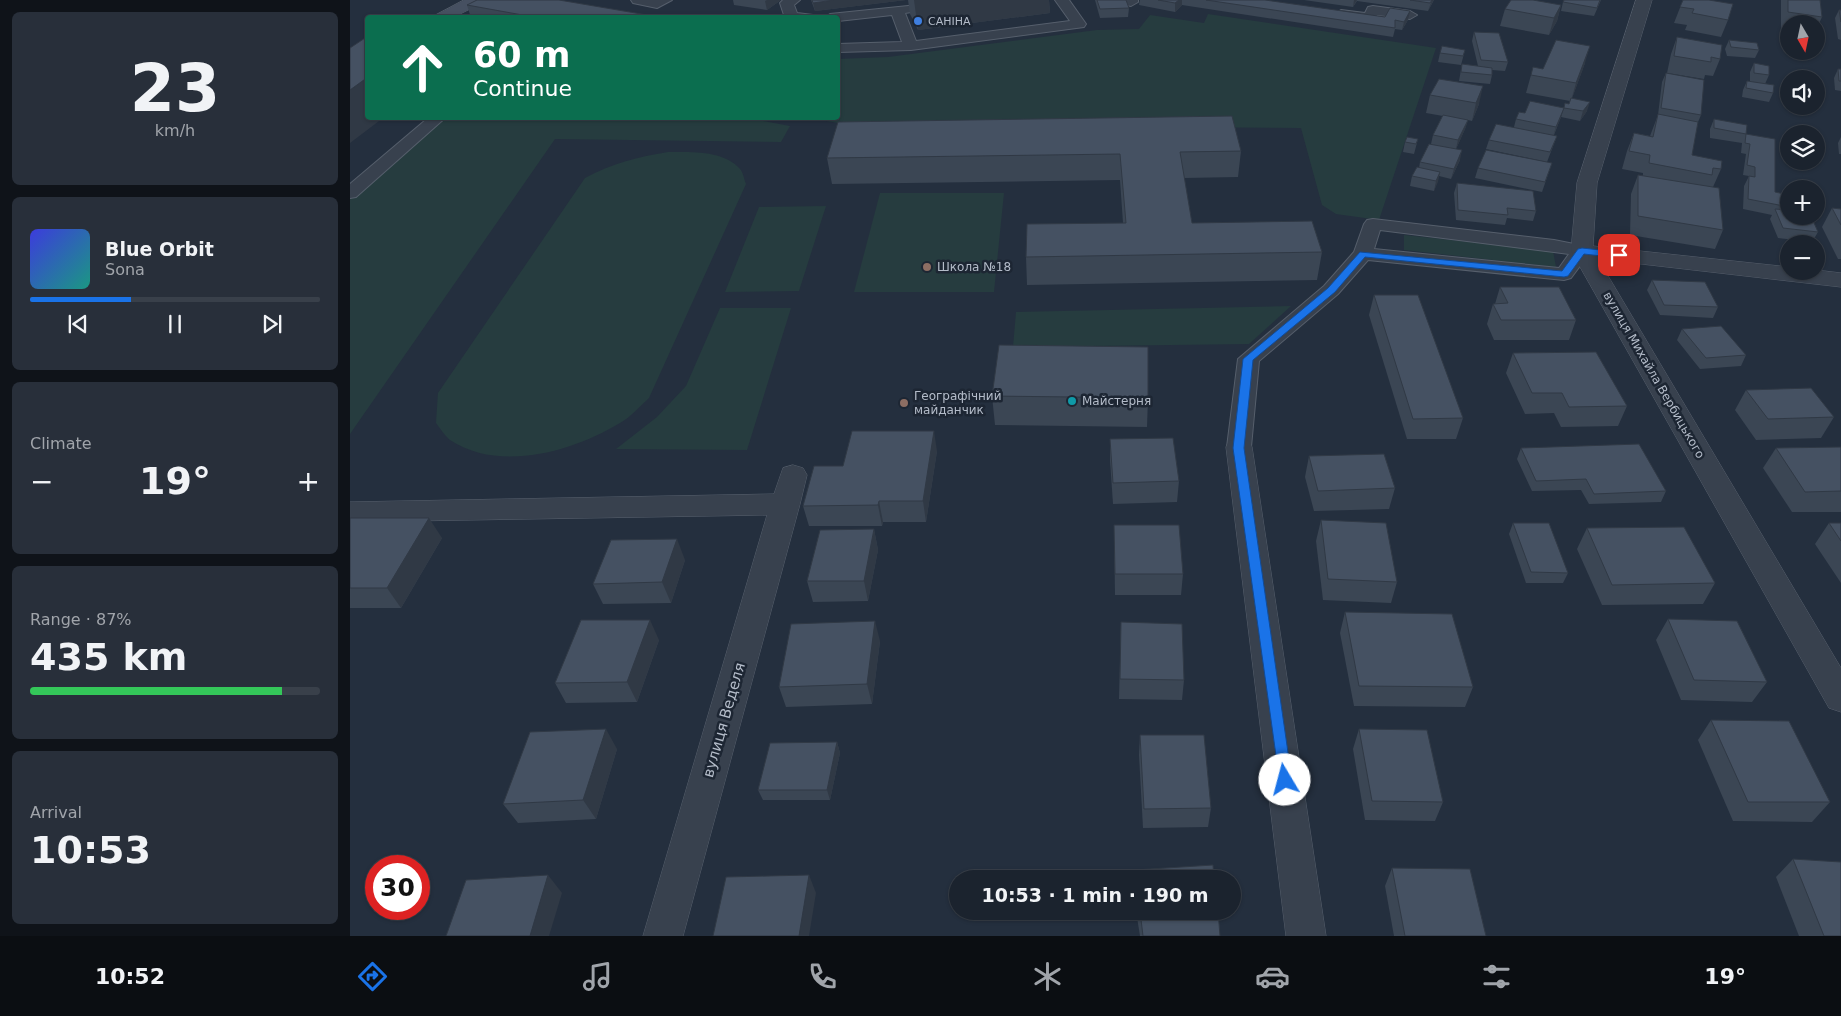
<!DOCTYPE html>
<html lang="en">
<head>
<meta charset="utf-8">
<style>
  :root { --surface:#1b232e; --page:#282f3a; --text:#f1f3f6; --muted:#a0a4aa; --line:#39404a; --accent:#1a73e8 }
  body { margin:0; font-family:"DejaVu Sans",sans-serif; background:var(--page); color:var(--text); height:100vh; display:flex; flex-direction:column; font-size:19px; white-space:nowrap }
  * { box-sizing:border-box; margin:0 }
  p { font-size:16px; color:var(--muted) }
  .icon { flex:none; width:28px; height:28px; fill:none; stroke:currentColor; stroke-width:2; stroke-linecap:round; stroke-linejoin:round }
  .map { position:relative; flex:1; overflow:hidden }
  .side { display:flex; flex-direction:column; gap:12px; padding:12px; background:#0f1319; width:350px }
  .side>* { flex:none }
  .hud { position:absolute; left:15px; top:15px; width:475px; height:105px; border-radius:5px; box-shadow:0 1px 4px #0004,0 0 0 1px var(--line); background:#0b6e4f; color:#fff; overflow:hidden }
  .needle { width:32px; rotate:171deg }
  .controls { position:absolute; left:1430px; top:15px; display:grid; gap:10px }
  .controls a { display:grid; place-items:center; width:45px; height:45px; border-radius:50%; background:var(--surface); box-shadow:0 1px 4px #0004,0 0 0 1px var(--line); font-size:25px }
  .speed { position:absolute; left:15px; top:855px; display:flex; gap:10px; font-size:25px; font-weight:700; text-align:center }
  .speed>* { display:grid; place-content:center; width:65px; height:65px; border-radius:50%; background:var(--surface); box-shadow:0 1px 4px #0004,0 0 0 1px var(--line); line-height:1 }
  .speed .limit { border:8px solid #d22; background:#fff; color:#111 }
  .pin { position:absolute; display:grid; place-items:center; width:42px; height:42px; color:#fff; margin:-21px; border-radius:10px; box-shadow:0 2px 8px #0006 }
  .me { position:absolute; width:55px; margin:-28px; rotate:352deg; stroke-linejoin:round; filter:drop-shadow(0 0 4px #0008) }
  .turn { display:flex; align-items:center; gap:18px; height:105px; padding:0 25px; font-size:22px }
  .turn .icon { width:65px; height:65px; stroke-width:2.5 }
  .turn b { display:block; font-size:35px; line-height:42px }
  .big { font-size:38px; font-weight:800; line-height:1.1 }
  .side .widget { flex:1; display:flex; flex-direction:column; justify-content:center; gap:8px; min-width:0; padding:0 18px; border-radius:8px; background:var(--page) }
  .side .dial { align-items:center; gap:0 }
  .dial b { font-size:65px; line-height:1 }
  .song { display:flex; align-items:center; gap:15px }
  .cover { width:60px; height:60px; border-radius:8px; background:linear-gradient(135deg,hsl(240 70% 55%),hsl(170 70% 35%)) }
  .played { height:5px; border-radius:2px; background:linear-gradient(90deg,var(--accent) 35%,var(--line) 35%) }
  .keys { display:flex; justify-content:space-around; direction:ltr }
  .heat { display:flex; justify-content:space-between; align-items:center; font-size:28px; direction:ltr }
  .charge { height:8px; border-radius:4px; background:linear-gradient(90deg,#34c759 87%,var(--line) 0) }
  .trip { position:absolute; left:599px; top:870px; width:292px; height:50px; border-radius:25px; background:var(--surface); box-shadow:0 1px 4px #0004,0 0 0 1px var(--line); font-weight:800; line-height:50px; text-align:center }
  .dock { display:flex; height:80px; justify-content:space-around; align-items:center; background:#0b0e12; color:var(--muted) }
  .dock .icon { width:35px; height:35px }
  .dock .current { color:var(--accent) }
  .dock b { font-size:22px; color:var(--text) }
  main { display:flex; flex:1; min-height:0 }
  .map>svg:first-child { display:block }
</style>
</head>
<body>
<main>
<section class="side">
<div class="widget dial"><b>23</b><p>km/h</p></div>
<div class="widget">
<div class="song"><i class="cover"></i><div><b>Blue Orbit</b><p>Sona</p></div></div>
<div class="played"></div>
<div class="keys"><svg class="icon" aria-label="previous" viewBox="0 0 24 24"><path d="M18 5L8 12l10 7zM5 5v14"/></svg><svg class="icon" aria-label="pause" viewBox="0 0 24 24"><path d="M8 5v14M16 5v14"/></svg><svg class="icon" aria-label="next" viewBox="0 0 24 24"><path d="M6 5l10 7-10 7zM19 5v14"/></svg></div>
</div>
<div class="widget"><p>Climate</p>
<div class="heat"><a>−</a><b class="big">19°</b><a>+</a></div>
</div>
<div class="widget"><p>Range · 87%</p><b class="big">435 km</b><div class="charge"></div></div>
<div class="widget"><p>Arrival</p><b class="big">10:53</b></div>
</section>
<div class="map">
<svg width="1491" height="936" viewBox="0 0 1491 936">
  <rect width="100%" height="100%" fill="#242f3e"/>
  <g fill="#263c3f">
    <polygon points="858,14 1086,48 1029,220 986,214 972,205 951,128 500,125 459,118 488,118 488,59 538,57 747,30 789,29 800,15 854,23"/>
    <polygon points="94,118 397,118 440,126 431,142 205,139 0,434 0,199"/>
    <path d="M318,152C340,152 374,150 390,169C393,172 394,179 396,184L299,398C290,406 281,417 270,423C224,451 150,473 100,440C95,436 90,428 86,423L88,393L235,178C263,163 288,157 318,152Z"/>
    <polygon points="530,193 654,193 644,292 504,292"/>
    <polygon points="476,206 449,291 375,292 409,207"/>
    <polygon points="1054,235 1203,251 1206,267 1054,250"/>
    <polygon points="941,306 899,344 663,347 666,312"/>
    <polygon points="370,308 441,308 397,450 266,449 307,417 336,386"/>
  </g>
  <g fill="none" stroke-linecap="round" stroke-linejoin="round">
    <g stroke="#565f6c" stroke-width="2">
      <g id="lane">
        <polygon points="281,0 322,0 307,8 283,3"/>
        <polygon points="433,0 450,0 444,5 447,13 463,15 464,18 435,18 430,3"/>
        <polygon points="705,0 719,0 736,24 734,27 561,50 488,52 488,44 552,42 542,15 488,21 488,18 474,18 480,14 568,5 570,8 568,11 555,13 566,41 720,21"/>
        <polygon points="774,0 788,0 788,2 781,6 776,5"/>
        <path d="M1023,6L1060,11L1067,15L1060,19L1027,15L1024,21C1015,23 990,21 984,14L991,10L1015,13L1018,7Z"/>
        <polygon points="78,118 95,118 6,197 0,198 0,184"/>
        <path d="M1023,219L1204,240L1239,247L1241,251L1221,278L1214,280L1018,260L988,294L909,361L901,447L897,453L889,455L881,453L877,447L888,359L974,286L1004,252L1014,224L1017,220ZM1030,230L1204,252L1219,254L1209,268L1024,249Z"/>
      </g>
    </g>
    <g stroke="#565f6c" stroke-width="1">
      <g id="street">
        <polygon points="1286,0 1302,0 1247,183 1243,246 1439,267 1439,271 1466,270 1491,273 1491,287 1248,259 1491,668 1491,712 1479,708 1221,251 1227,183"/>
        <polygon points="889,438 899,441 902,447 976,936 936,936 876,447 879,441"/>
        <polygon points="443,465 453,468 457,475 450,504 333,936 293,936 417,515 0,522 0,502 424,494 433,468"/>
      </g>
    </g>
    <g stroke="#565f6c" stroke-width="1">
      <polygon id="secondary" points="114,0 135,0 132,3 102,18 80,18"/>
    </g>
    <use href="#lane" fill="#38414e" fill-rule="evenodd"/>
    <use href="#street" fill="#38414e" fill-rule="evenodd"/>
    <use href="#secondary" fill="#465061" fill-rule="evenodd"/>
  </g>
  <g fill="#3b4654">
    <polygon points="383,0 431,0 417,10 384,5"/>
    <polygon points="461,0 556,0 465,11"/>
    <polygon points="558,0 699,0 700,13 568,30 560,14"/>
    <polygon points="745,0 776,0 779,8 778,17 750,18"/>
    <polygon points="790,0 856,0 1058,20 1052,30 1045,29 1043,37 832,5 825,12 789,5"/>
    <polygon points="954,0 1084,0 1078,11 1007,1 1003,7"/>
    <polygon points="1251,0 1244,16 1211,11 1213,2"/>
    <polygon points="1333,0 1378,20 1371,37 1335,30 1337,25 1324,23"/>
    <polygon points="1431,0 1470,0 1472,17 1466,30 1466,24 1439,24 1439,30 1431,29"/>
    <polygon points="117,5 315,18 121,18"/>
    <polygon points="1211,5 1207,21 1199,35 1150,26 1155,9"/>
    <polygon points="1489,10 1491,10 1491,40 1488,39 1485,18"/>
    <polygon points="1124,32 1158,62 1155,71 1142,70 1142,75 1140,84 1109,81 1112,64 1128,66 1122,41"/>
    <polygon points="1327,37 1370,59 1363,76 1355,75 1354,79 1317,73 1321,54"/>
    <polygon points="1379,40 1409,50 1405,58 1377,56 1375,49"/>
    <polygon points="1115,50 1111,65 1088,62 1090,53"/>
    <polygon points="1235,63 1222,98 1237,111 1230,121 1211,117 1215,103 1219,104 1220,101 1176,93 1181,75 1193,69"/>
    <polygon points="1404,63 1419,75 1415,84 1423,93 1419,102 1392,97 1393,90 1397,81 1400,81 1400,72"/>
    <polygon points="1488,69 1491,69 1491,91 1485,90 1484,78"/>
    <polygon points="1316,73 1351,115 1348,122 1342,155 1371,169 1363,187 1373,230 1365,249 1280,235 1281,194 1288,175 1293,176 1293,173 1272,169 1277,151 1284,133 1300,136 1308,115 1312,82"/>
    <polygon points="1089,79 1129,104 1122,121 1118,120 1115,129 1106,149 1110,160 1101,179 1089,176 1084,191 1060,186 1062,176 1069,168 1070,162 1081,144 1083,135 1093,116 1076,113 1080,95"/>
    <polygon points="1211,117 1204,135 1207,136 1197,162 1136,149 1139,140 1164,127 1166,119"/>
    <polygon points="1364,119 1396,134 1425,192 1439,195 1439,216 1468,232 1462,242 1428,238 1420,219 1422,215 1393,209 1394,186 1399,176 1393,175 1396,154 1391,153 1392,143 1360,138 1360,129"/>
    <polygon points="1491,137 1491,154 1489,154 1488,143"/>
    <polygon points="1068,139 1064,154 1053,152 1055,142"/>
    <polygon points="891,151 888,177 834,178 842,223 972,252 967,280 677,285 676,257 773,223 770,180 482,184 477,158"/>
    <polygon points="1202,163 1192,192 1125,178 1128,168"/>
    <polygon points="1107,183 1186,211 1183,221 1157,218 1155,225 1106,220 1104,193"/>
    <polygon points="1482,208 1491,209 1491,259 1488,259 1472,227"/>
    <polygon points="1302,280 1368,307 1363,318 1310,315 1297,290"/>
    <polygon points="1150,287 1226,320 1219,340 1144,340 1137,324 1143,304 1145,304"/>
    <polygon points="1024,295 1113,418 1106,439 1057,439 1019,315"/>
    <polygon points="1332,329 1396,355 1391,366 1350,369 1327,340"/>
    <polygon points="1163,353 1277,406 1268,426 1211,427 1204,413 1175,414 1156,373"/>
    <polygon points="1396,390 1484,417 1471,438 1406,440 1385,410"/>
    <polygon points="642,396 798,398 797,427 645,425"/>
    <polygon points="760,439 829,481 827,502 763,504 760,460"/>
    <polygon points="1491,447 1491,512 1442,512 1413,468 1426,448"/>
    <polygon points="1171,448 1316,491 1311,502 1239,504 1231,490 1182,491 1167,459"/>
    <polygon points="587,451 576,522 533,522 532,526 459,526 453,506 493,466"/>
    <polygon points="959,456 1045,488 1039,509 964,511 955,477"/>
    <polygon points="0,518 92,538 51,608 0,608"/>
    <polygon points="971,520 1047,582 1041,603 973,600 966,541"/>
    <polygon points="1163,523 1218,573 1213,583 1176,583 1159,534"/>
    <polygon points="1479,523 1491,523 1491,583 1465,544"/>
    <polygon points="764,525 833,574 831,595 765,595"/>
    <polygon points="1237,528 1365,583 1353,604 1252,605 1227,549"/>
    <polygon points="524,529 528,550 518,601 463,602 457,581"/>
    <polygon points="335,560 321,603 253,604 243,584"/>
    <polygon points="995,612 1123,687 1115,707 1004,706 990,633"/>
    <polygon points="1318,619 1417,682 1402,702 1331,700 1306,640"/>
    <polygon points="771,622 834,680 832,700 769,699"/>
    <polygon points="309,640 287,702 216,703 205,683"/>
    <polygon points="530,641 522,704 436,707 429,687"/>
    <polygon points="1361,720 1480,802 1462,822 1383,821 1348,740"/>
    <polygon points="1009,729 1093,802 1085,821 1015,820 1003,749"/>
    <polygon points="790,735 861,808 858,827 793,828 789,755"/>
    <polygon points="487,742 490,753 480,800 413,800 408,790"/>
    <polygon points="267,749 246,819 168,823 153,804"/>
    <polygon points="1443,859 1491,936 1449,936 1426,877"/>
    <polygon points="1042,868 1136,936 1044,936 1035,886"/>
    <polygon points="786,911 868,911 870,936 790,936"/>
  </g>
  <g fill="#303945">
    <polygon points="417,0 431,0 417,10 415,1"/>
    <polygon points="484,0 556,0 465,11 463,3"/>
    <polygon points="564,0 699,0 700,13 568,30"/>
    <polygon points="829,0 832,0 832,5 825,12 825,3"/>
    <polygon points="1004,0 1007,0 1003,7"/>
    <polygon points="1082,0 1084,0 1083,1 1078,11"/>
    <polygon points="1211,5 1207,21 1199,35 1204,18"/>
    <polygon points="1060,11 1058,20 1052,30 1054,22"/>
    <polygon points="1240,46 1235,63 1221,101 1226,83"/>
    <polygon points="18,77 18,118 33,118 0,143 0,90"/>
    <polygon points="1133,86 1129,104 1122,121 1126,103"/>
    <polygon points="1240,102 1237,111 1230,121 1233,111"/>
    <polygon points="1214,108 1211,117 1203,136 1206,127"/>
    <polygon points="1118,120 1115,129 1106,149 1108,140"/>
    <polygon points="1112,150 1110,160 1101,179 1104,169"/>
    <polygon points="1090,172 1088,182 1084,191 1086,181"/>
    <polygon points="584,431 587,451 576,522 573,501"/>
    <polygon points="529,501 533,522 532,526 528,505"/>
    <polygon points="79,518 92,538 51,608 37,588"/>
    <polygon points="524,529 528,550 518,601 514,581"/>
    <polygon points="327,539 335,560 321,603 312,582"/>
    <polygon points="300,620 309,640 287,702 277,682"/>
    <polygon points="525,621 530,641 522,704 517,684"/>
    <polygon points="256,729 267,749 246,819 233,800"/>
    <polygon points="487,742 490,753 480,800 477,790"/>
    <polygon points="198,875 212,893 199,936 180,936"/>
    <polygon points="459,875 466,893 459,936 449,936"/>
  </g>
  <g fill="#455162" stroke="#303945">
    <polygon points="127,0 209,0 315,18 189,18 117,5"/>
    <polygon points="462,0 484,0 463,3"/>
    <polygon points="747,0 776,0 779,8 750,9"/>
    <polygon points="808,0 829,0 825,3"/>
    <polygon points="856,0 915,0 1035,17 1040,8 1060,11 1054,22 1045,20 1045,28"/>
    <polygon points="1060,0 1082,0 1080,3"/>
    <polygon points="1161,0 1183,0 1211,5 1204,18 1155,9"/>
    <polygon points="1214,0 1250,0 1247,8 1213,2"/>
    <polygon points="1333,0 1359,0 1383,4 1378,20 1342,13 1344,9 1330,7"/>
    <polygon points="1438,0 1470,0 1472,17 1438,12"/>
    <polygon points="1489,10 1491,10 1491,22"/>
    <polygon points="1124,32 1149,33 1158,62 1131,60"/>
    <polygon points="18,36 18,77 0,90 0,48"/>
    <polygon points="1327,37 1372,45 1370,59 1361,57 1361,62 1324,56"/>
    <polygon points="1206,40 1240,46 1226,83 1181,75 1183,67 1193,69"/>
    <polygon points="1379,40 1407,43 1409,50 1381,47"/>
    <polygon points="1092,46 1115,50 1113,56 1090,53"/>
    <polygon points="1404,63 1419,66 1419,75 1404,73"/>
    <polygon points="1112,64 1142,68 1142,75 1111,72"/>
    <polygon points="1488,69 1491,69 1491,81 1489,81"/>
    <polygon points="1316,73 1354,80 1351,115 1311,108"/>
    <polygon points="1089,79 1133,86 1126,103 1080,95"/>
    <polygon points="1397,81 1424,85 1423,93 1396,88"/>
    <polygon points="1221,98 1240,102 1233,111 1214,108 1215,103 1219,104"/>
    <polygon points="1180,101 1214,108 1206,127 1166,119 1169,112 1175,113"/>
    <polygon points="1308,114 1348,122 1342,155 1372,161 1371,169 1363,168 1362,175 1299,163 1300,155 1279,151 1284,133 1303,137"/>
    <polygon points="1093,115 1118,120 1108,140 1083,135"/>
    <polygon points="882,116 891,151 830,152 842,223 962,221 972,252 676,257 677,224 776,223 770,154 477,158 488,122"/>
    <polygon points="1364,119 1397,125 1396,134 1364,128"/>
    <polygon points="1146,124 1207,136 1200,152 1139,140"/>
    <polygon points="1396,134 1425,139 1425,192 1439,195 1439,207 1398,199 1399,176 1405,177 1405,167 1397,165 1400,144 1395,143"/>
    <polygon points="1057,137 1068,139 1066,144 1055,142"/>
    <polygon points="1079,144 1112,150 1104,169 1070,162"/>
    <polygon points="1136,150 1202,163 1195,182 1128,168"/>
    <polygon points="1067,167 1090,172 1086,181 1062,176"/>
    <polygon points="1288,175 1369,188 1373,230 1288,216"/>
    <polygon points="1107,183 1183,191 1186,211 1157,208 1158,215 1108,210"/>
    <polygon points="1482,208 1491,209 1491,225"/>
    <polygon points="1425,209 1439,210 1439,216 1461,216 1468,232 1433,228"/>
    <polygon points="1302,280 1355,282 1368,307 1314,305"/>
    <polygon points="1150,287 1209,287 1226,320 1151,320 1143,304 1158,303"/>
    <polygon points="1024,295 1068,295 1113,418 1063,419"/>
    <polygon points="1371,326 1396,355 1356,358 1332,329"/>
    <polygon points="649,345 798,347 798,398 642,396"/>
    <polygon points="1246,352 1277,406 1219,407 1212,393 1182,393 1163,353"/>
    <polygon points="1461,388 1484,417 1418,419 1396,390"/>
    <polygon points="502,431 584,431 573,501 529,501 528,505 453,506 464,466 493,466"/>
    <polygon points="823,438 829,481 763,483 760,439"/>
    <polygon points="1289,444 1316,491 1244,494 1236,479 1186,481 1171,448"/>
    <polygon points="1491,447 1491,491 1455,492 1426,448"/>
    <polygon points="1034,454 1045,488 968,491 959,456"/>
    <polygon points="0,518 79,518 37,588 0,588"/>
    <polygon points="971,520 1036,523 1047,582 978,579"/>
    <polygon points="1163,523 1199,523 1218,573 1181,572"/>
    <polygon points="1479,523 1491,523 1491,541"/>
    <polygon points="764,525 829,525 833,574 765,574"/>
    <polygon points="1334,527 1365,583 1262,585 1237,528"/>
    <polygon points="524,529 514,581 457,581 470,530"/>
    <polygon points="327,539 312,582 243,584 261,540"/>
    <polygon points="995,612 1102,614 1123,687 1009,686"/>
    <polygon points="1318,619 1387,621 1417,682 1344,680"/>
    <polygon points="231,620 300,620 277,682 205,683"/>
    <polygon points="525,621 517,684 429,687 441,624"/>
    <polygon points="771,622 832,624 834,680 770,679"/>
    <polygon points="1361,720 1439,721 1480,802 1398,802"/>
    <polygon points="256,729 233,800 153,804 180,732"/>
    <polygon points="1009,729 1077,730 1093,802 1022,801"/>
    <polygon points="790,735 854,735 861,808 794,809"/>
    <polygon points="487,742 477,790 408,790 420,743"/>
    <polygon points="1443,859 1491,862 1491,936 1474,936"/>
    <polygon points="863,865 864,879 785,879 784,870"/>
    <polygon points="1042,868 1120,869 1136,936 1055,936"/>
    <polygon points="198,875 180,936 96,936 116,880"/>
    <polygon points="459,875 449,936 363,936 376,877"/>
    <polygon points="790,911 868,911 870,936 793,936"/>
  </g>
  <polygon fill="#1a73e8" stroke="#114b97" points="1232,248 1269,252 1273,255 1269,258 1234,254 1218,276 1214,277 1015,257 985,292 903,360 894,448 942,780 940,784 935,786 930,784 883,448 893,359 978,288 1010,252 1212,271 1228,249"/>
  <circle fill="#3f7fe0" stroke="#1d2633" stroke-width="2" cx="568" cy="21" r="5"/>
  <g fill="#8d6e63" stroke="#1d2633" stroke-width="2">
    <circle cx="577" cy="267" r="5"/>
    <circle cx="554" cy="403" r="5"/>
  </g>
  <circle fill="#0f9aa8" stroke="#1d2633" stroke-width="2" cx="722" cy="401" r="5"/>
  <g text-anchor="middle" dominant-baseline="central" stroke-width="5" stroke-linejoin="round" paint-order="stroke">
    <g font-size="11" fill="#b4bcc9" stroke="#1d2633" text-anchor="start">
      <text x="578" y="21">САНІНА</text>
    </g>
    <g font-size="12" fill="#b4bcc9" stroke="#1d2633" text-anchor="start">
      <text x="587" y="267">Школа №18</text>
      <text x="564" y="396">Географічний<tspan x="564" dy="14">майданчик</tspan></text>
      <text x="732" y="401">Майстерня</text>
    </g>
    <g font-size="12" fill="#b4bcc9" stroke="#1d2633">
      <text transform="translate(1304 375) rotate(60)">вулиця Михайла Вербицького</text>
    </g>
    <g font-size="15" fill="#b4bcc9" stroke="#1d2633">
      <text transform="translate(374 720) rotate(-74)">вулиця Веделя</text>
    </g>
  </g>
</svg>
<div class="controls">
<a><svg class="needle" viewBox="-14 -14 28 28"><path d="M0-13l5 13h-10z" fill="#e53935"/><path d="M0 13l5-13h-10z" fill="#a0a4aa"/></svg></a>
<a><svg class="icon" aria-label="sound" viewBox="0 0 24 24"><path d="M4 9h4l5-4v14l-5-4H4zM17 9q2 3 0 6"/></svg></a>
<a><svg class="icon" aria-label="layers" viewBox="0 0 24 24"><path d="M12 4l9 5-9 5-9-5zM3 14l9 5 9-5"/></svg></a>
<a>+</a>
<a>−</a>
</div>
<div class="speed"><div class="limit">30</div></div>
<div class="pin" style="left:1269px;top:255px;background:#d93025"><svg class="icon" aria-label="arrive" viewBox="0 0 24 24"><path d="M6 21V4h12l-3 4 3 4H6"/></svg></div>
<svg class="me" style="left:935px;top:780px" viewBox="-20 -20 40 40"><circle r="19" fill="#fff"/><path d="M0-13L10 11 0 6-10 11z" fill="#1a73e8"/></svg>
<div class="trip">10:53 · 1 min · 190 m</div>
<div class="hud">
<div class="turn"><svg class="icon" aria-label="ahead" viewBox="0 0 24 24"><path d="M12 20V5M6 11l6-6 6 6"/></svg><div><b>60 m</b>Continue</div></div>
</div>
</div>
</main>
<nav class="dock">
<b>10:52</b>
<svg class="icon current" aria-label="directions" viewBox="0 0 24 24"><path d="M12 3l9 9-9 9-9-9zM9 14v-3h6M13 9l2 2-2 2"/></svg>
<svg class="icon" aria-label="music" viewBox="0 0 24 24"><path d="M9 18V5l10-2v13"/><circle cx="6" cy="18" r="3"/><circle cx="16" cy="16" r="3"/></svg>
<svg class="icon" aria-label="phone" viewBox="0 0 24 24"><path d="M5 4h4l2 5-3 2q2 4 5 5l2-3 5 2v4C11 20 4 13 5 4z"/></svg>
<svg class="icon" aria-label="climate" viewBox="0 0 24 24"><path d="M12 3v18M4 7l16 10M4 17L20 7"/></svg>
<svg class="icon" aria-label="car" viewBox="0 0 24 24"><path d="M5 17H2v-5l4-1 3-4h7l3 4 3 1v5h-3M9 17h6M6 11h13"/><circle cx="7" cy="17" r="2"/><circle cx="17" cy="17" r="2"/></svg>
<svg class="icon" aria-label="filters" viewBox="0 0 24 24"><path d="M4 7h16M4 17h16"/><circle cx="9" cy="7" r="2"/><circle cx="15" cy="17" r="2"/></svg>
<b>19°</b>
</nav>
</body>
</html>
